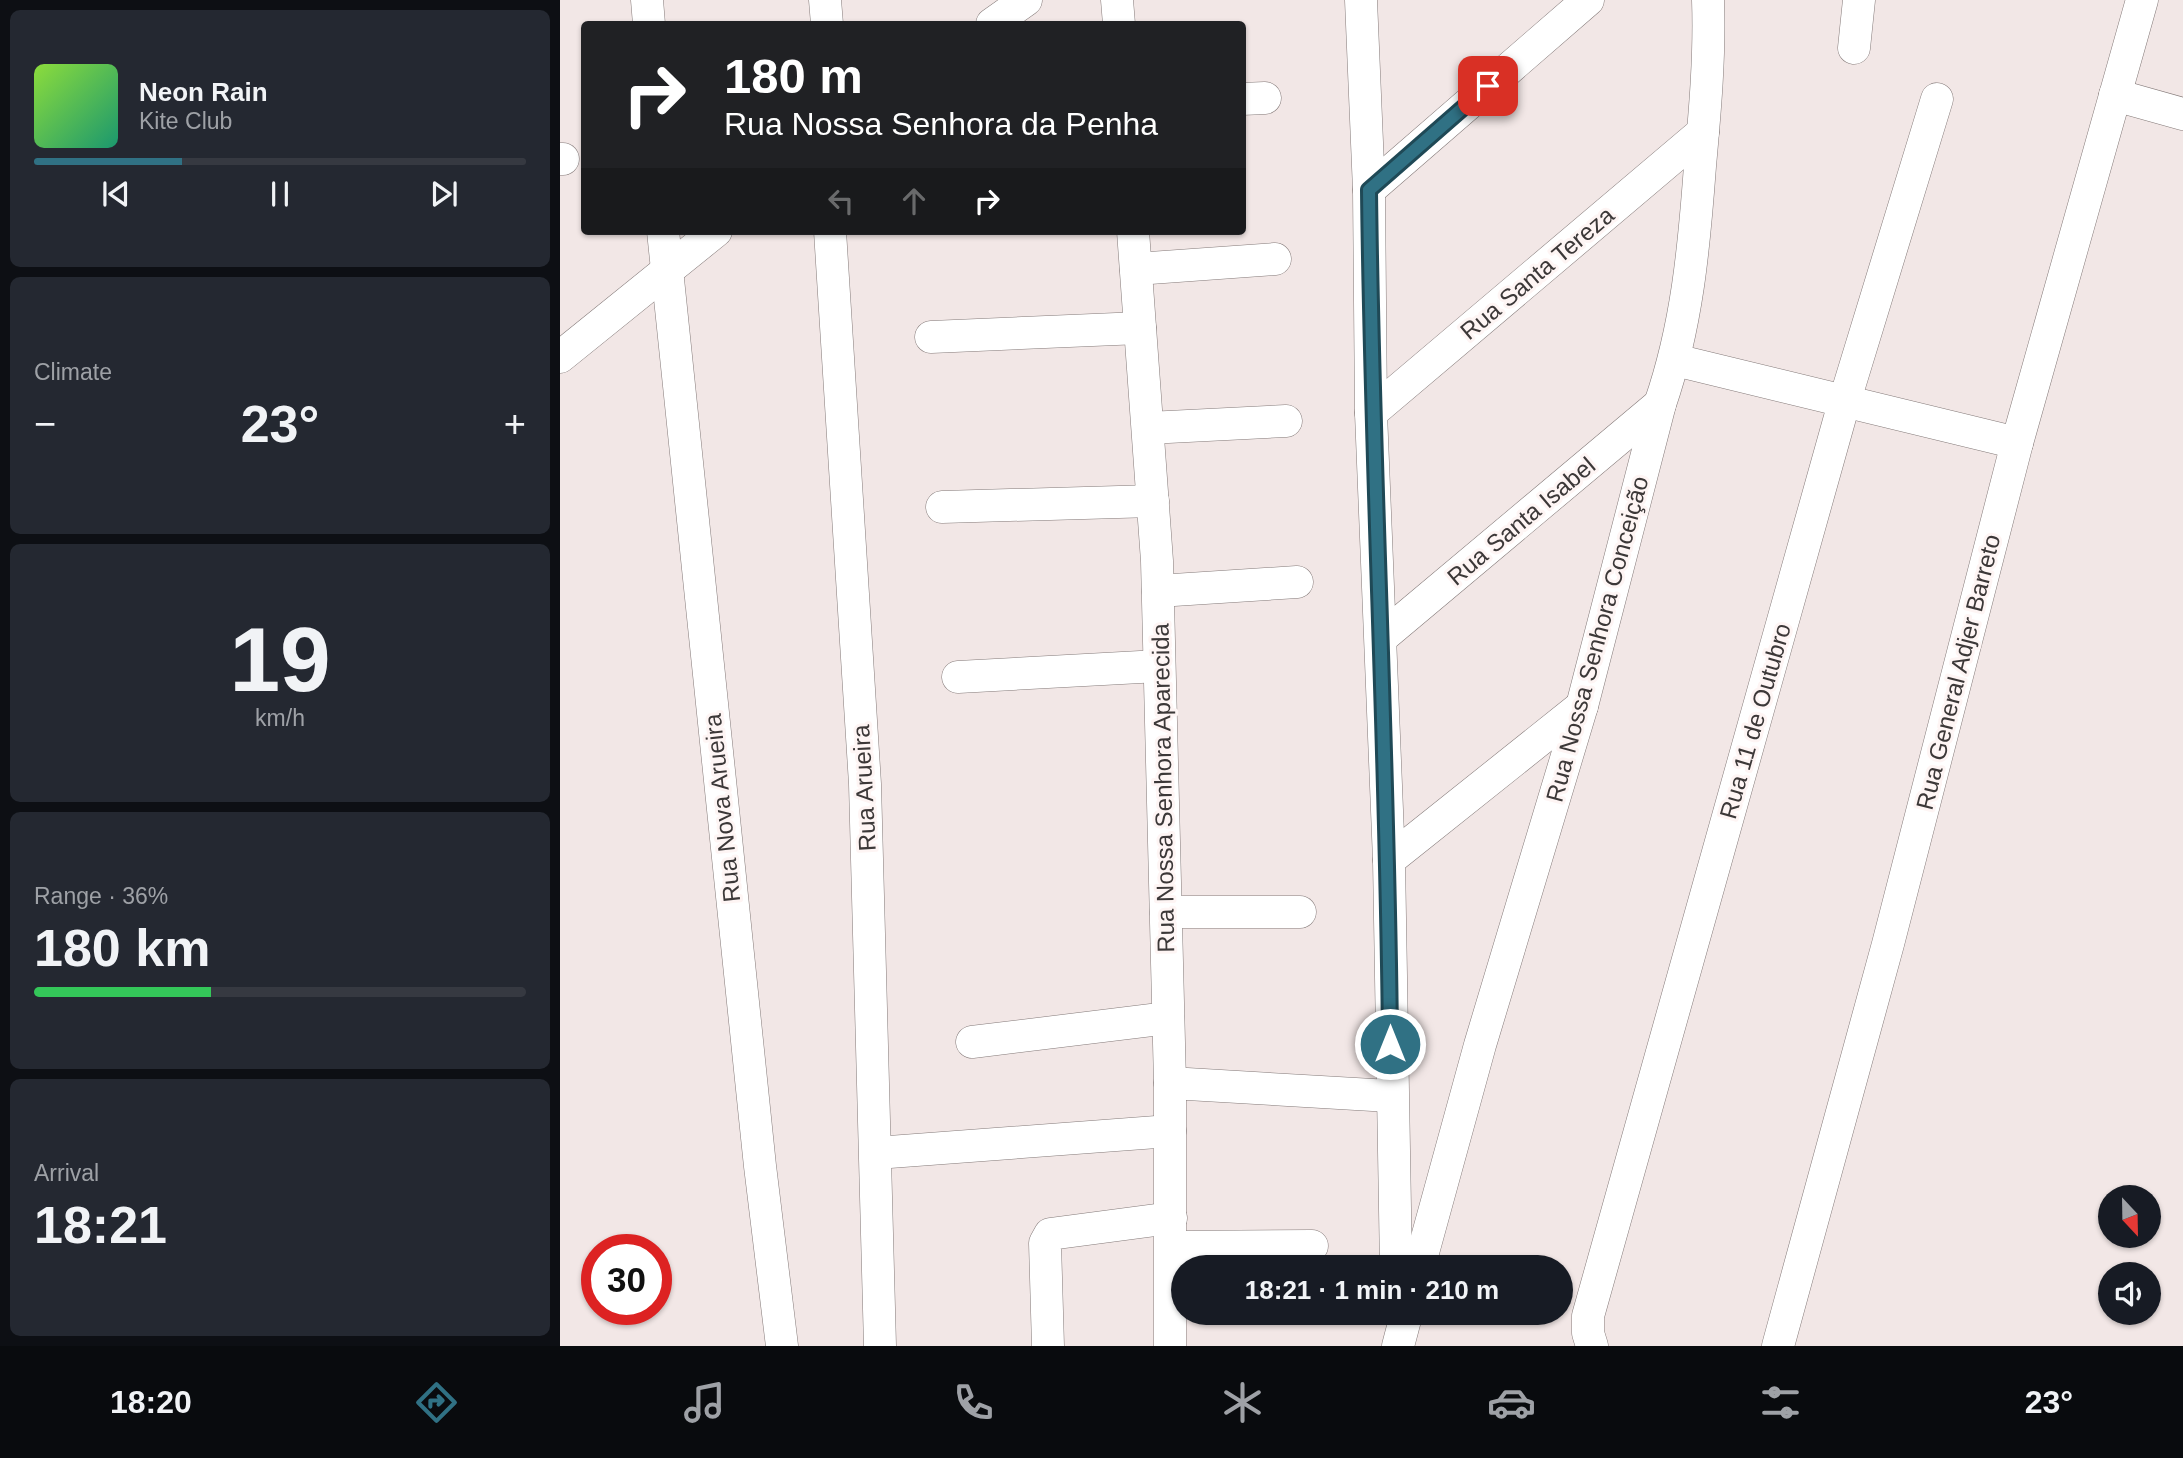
<!DOCTYPE html>
<html lang="en">
<head>
<meta charset="utf-8">
<style>
  :root { --surface:#171b24; --page:#242831; --text:#f1f3f6; --muted:#9ea1a6; --line:#363941; --accent:#307184 }
  body { margin:0; font-family:Helvetica,sans-serif; background:var(--page); color:var(--text); height:100vh; display:flex; flex-direction:column; font-size:26px; white-space:nowrap }
  * { box-sizing:border-box; margin:0 }
  p { font-size:23px; color:var(--muted) }
  .icon { flex:none; width:38px; height:38px; fill:none; stroke:currentColor; stroke-width:2; stroke-linecap:round; stroke-linejoin:round }
  .map { position:relative; flex:1; overflow:hidden }
  .drawer { display:flex; flex-direction:column; gap:10px; padding:10px; background:#0d0f14; width:560px }
  .drawer>* { flex:none }
  .hud { position:absolute; left:21px; top:21px; width:665px; height:214px; border-radius:7px; box-shadow:0 2px 5px #0004; background:#202124; color:#fff; overflow:hidden }
  .needle { width:46px; rotate:158deg }
  .buttons { position:absolute; left:1538px; top:1185px; display:grid; gap:14px }
  .buttons a { display:grid; place-items:center; width:63px; height:63px; border-radius:50%; background:var(--surface); box-shadow:0 2px 5px #0004; font-size:35px }
  .speed { position:absolute; left:21px; top:1234px; display:flex; gap:14px; font-size:35px; font-weight:700; text-align:center }
  .speed>* { display:grid; place-content:center; width:91px; height:91px; border-radius:50%; background:var(--surface); box-shadow:0 2px 5px #0004; line-height:1 }
  .speed .limit { border:10px solid #d22; background:#fff; color:#111 }
  .pin { position:absolute; display:grid; place-items:center; width:60px; height:60px; color:#fff; margin:-30px; border-radius:14px; box-shadow:0 4px 10px #0006 }
  .me { position:absolute; width:77px; margin:-38px; rotate:0deg; stroke-linejoin:round; filter:drop-shadow(0 0 5px #0008) }
  .turn { display:flex; align-items:center; gap:24px; height:147px; padding:0 28px; font-size:32px }
  .turn .icon { width:91px; height:91px; stroke-width:2.5 }
  .turn b { display:block; font-size:49px; line-height:60px }
  .lanes { display:flex; align-items:center; height:66px; padding:0 28px; background:#0003; justify-content:center; gap:35px; direction:ltr }
  .lanes .off { opacity:.35 }
  .big { font-size:52px; font-weight:700; line-height:1.1 }
  .drawer .widget { flex:1; display:flex; flex-direction:column; justify-content:center; gap:10px; min-width:0; padding:0 24px; border-radius:10px; background:var(--page) }
  .drawer .dial { align-items:center; gap:0 }
  .dial b { font-size:91px; line-height:1 }
  .song { display:flex; align-items:center; gap:21px }
  .cover { width:84px; height:84px; border-radius:10px; background:linear-gradient(135deg,hsl(90 70% 55%),hsl(160 70% 35%)) }
  .played { height:7px; border-radius:4px; background:linear-gradient(90deg,var(--accent) 30%,var(--line) 30%) }
  .keys { display:flex; justify-content:space-around; direction:ltr }
  .heat { display:flex; justify-content:space-between; align-items:center; font-size:38px; direction:ltr }
  .charge { height:10px; border-radius:5px; background:linear-gradient(90deg,#34c759 36%,var(--line) 0) }
  .trip { position:absolute; left:611px; top:1255px; width:402px; height:70px; border-radius:35px; background:var(--surface); box-shadow:0 2px 5px #0004; font-weight:700; line-height:70px; text-align:center }
  .dock { display:flex; height:112px; justify-content:space-around; align-items:center; background:#090b0e; color:var(--muted) }
  .dock .icon { width:49px; height:49px }
  .dock .selected { color:var(--accent) }
  .dock b { font-size:32px; color:var(--text) }
  main { display:flex; flex:1; min-height:0 }
  .map>svg:first-child { display:block }
</style>
</head>
<body>
<main>
<section class="drawer">
<div class="widget">
<div class="song"><i class="cover"></i><div><b>Neon Rain</b><p>Kite Club</p></div></div>
<div class="played"></div>
<div class="keys"><svg class="icon" aria-label="previous" viewBox="0 0 24 24"><path d="M18 5L8 12l10 7zM5 5v14"/></svg><svg class="icon" aria-label="pause" viewBox="0 0 24 24"><path d="M8 5v14M16 5v14"/></svg><svg class="icon" aria-label="next" viewBox="0 0 24 24"><path d="M6 5l10 7-10 7zM19 5v14"/></svg></div>
</div>
<div class="widget"><p>Climate</p>
<div class="heat"><a>−</a><b class="big">23°</b><a>+</a></div>
</div>
<div class="widget dial"><b>19</b><p>km/h</p></div>
<div class="widget"><p>Range · 36%</p><b class="big">180 km</b><div class="charge"></div></div>
<div class="widget"><p>Arrival</p><b class="big">18:21</b></div>
</section>
<div class="map">
<svg width="1623" height="1346" viewBox="0 0 1623 1346">
  <rect width="100%" height="100%" fill="#f2e7e6"/>
  <g fill="none" stroke-linecap="round" stroke-linejoin="round">
    <g stroke="#847a79" stroke-width="33">
      <g id="minor">
        <polyline points="87,0 89,24"/>
        <polyline points="265,0 267,24"/>
        <polyline points="557,0 559,24"/>
        <polyline points="801,0 809,190 811,413 829,860 836,1267"/>
        <polyline points="432,24 466,0"/>
        <polyline points="1294,48 1299,0"/>
        <polyline points="1555,95 1623,114"/>
        <polyline points="682,99 705,98"/>
        <polyline points="0,159 3,159"/>
        <polyline points="809,190 1028,0"/>
        <polyline points="103,231 200,1166 222,1346"/>
        <polyline points="270,231 305,784 320,1346"/>
        <polyline points="573,231 597,561 610,1083 610,1346"/>
        <polyline points="576,269 715,259"/>
        <polyline points="371,337 580,328"/>
        <polyline points="0,357 156,231"/>
        <polyline points="1115,360 1457,443"/>
        <polyline points="811,413 1143,132"/>
        <polyline points="588,428 726,421"/>
        <polyline points="382,507 593,501"/>
        <polyline points="598,591 737,582"/>
        <polyline points="821,638 1100,404"/>
        <polyline points="398,677 599,666"/>
        <polyline points="829,860 1022,706"/>
        <polyline points="606,912 740,912"/>
        <polyline points="412,1042 608,1018"/>
        <polyline points="610,1083 830,1096"/>
        <polyline points="316,1153 610,1131"/>
        <polyline points="611,1247 752,1246"/>
        <path d="M859,1267L920,1045L1022,706L1100,404C1127,326 1134,248 1140,166C1145,111 1150,55 1148,0"/>
        <polyline points="488,1346 485,1243 490,1234 611,1218"/>
        <polyline points="838,1346 847,1312"/>
        <polyline points="1032,1346 1028,1333 1028,1316 1284,403 1377,99"/>
        <polyline points="1218,1346 1328,944 1457,443 1582,0"/>
      </g>
    </g>
    <use href="#minor" stroke="#fff" stroke-width="32"/>
  </g>
  <g fill="none" stroke-linecap="round" stroke-linejoin="round">
    <g stroke="#1f4956" stroke-width="18">
      <path id="route" d="M830,1044C828,759 812,475 809,190L928,86"/>
    </g>
    <use href="#route" stroke="#307184" stroke-width="12"/>
  </g>
  <g text-anchor="middle" dominant-baseline="central" stroke-width="6" stroke-linejoin="round" paint-order="stroke">
    <g font-size="24" fill="#3c3838" stroke="#fef5f4">
      <text transform="translate(977 273) rotate(-40)">Rua Santa Tereza</text>
      <text transform="translate(961 521) rotate(-40)">Rua Santa Isabel</text>
      <text transform="translate(1037 639) rotate(-75)">Rua Nossa Senhora Conceição</text>
      <text transform="translate(1398 672) rotate(-76)">Rua General Adjer Barreto</text>
      <text transform="translate(1195 721) rotate(-74)">Rua 11 de Outubro</text>
      <text transform="translate(304 788) rotate(-93)">Rua Arueira</text>
      <text transform="translate(603 788) rotate(-91)">Rua Nossa Senhora Aparecida</text>
      <text transform="translate(162 808) rotate(-96)">Rua Nova Arueira</text>
    </g>
  </g>
</svg>
<div class="buttons">
<a><svg class="needle" viewBox="-14 -14 28 28"><path d="M0-13l5 13h-10z" fill="#e53935"/><path d="M0 13l5-13h-10z" fill="#9ea1a6"/></svg></a>
<a><svg class="icon" aria-label="sound" viewBox="0 0 24 24"><path d="M4 9h4l5-4v14l-5-4H4zM17 9q2 3 0 6"/></svg></a>
</div>
<div class="speed"><div class="limit">30</div></div>
<div class="pin" style="left:928px;top:86px;background:#d93025"><svg class="icon" aria-label="arrive" viewBox="0 0 24 24"><path d="M6 21V4h12l-3 4 3 4H6"/></svg></div>
<svg class="me" style="left:830px;top:1044px" viewBox="-20 -20 40 40"><circle r="17" fill="#307184" stroke="#fff" stroke-width="3"/><path d="M0-11L8 9 0 5-8 9z" fill="#fff"/></svg>
<div class="trip">18:21 · 1 min · 210 m</div>
<div class="hud">
<div class="turn"><svg class="icon" aria-label="right" viewBox="0 0 24 24"><path d="M7 20v-9h11M14 6l5 5-5 5"/></svg><div><b>180 m</b>Rua Nossa Senhora da Penha</div></div>
<div class="lanes"><svg class="icon off" aria-label="left" viewBox="0 0 24 24"><path d="M17 20v-9H6M10 6l-5 5 5 5"/></svg><svg class="icon off" aria-label="ahead" viewBox="0 0 24 24"><path d="M12 20V5M6 11l6-6 6 6"/></svg><svg class="icon" aria-label="right" viewBox="0 0 24 24"><path d="M7 20v-9h11M14 6l5 5-5 5"/></svg></div>
</div>
</div>
</main>
<nav class="dock">
<b>18:20</b>
<svg class="icon selected" aria-label="directions" viewBox="0 0 24 24"><path d="M12 3l9 9-9 9-9-9zM9 14v-3h6M13 9l2 2-2 2"/></svg>
<svg class="icon" aria-label="music" viewBox="0 0 24 24"><path d="M9 18V5l10-2v13"/><circle cx="6" cy="18" r="3"/><circle cx="16" cy="16" r="3"/></svg>
<svg class="icon" aria-label="phone" viewBox="0 0 24 24"><path d="M5 4h4l2 5-3 2q2 4 5 5l2-3 5 2v4C11 20 4 13 5 4z"/></svg>
<svg class="icon" aria-label="climate" viewBox="0 0 24 24"><path d="M12 3v18M4 7l16 10M4 17L20 7"/></svg>
<svg class="icon" aria-label="car" viewBox="0 0 24 24"><path d="M5 17H2v-5l4-1 3-4h7l3 4 3 1v5h-3M9 17h6M6 11h13"/><circle cx="7" cy="17" r="2"/><circle cx="17" cy="17" r="2"/></svg>
<svg class="icon" aria-label="filters" viewBox="0 0 24 24"><path d="M4 7h16M4 17h16"/><circle cx="9" cy="7" r="2"/><circle cx="15" cy="17" r="2"/></svg>
<b>23°</b>
</nav>
</body>
</html>
